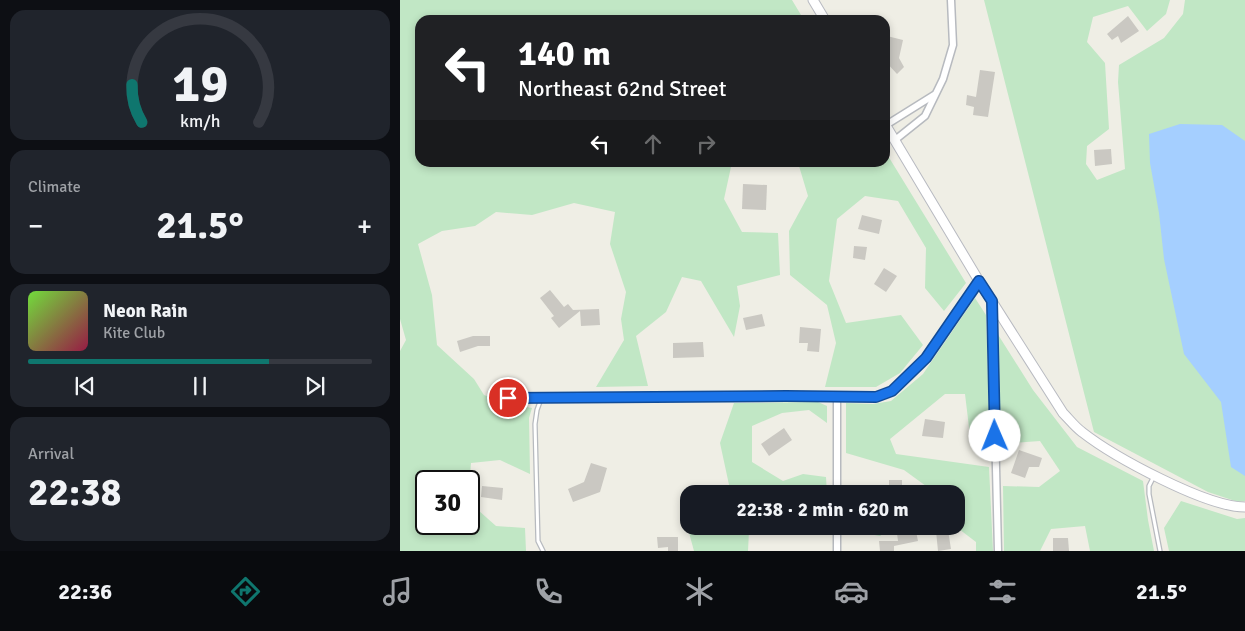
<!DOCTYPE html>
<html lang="en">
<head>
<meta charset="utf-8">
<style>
  :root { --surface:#171b24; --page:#20242c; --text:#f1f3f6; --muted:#9ea1a6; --line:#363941; --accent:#0f766e }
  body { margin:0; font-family:Signika,sans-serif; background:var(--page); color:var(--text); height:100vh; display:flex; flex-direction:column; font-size:19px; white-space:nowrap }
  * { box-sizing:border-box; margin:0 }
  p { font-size:16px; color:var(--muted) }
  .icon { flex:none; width:28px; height:28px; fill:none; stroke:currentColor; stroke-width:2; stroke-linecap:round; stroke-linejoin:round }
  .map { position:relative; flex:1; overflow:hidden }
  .details { display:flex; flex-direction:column; gap:10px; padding:10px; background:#0d0f14; width:400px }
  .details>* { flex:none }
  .banner { position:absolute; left:15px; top:15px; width:475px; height:152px; border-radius:15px; box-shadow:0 2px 8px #0003; background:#202124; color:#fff; overflow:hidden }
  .speed { position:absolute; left:15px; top:470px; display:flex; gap:10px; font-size:25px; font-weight:700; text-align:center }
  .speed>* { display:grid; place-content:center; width:65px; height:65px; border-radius:50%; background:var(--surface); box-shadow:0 2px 8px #0003; line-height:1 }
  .speed .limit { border:2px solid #111; border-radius:8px; background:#fff; color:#111 }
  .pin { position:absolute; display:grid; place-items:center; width:42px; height:42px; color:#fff; margin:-21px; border:2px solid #fff; border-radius:50%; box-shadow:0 1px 5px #0007 }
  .me { position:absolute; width:55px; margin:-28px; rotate:359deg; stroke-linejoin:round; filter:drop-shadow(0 0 4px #0008) }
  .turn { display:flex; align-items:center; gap:18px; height:105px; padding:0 20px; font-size:22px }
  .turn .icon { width:65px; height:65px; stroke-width:2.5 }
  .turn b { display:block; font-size:35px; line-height:42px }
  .lanes { display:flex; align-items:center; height:48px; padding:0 20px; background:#0003; justify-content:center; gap:25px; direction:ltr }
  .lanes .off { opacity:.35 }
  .big { font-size:38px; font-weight:700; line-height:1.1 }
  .details .widget { flex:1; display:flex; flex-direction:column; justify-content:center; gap:8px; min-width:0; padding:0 18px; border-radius:15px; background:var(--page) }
  .details .dial { align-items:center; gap:0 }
  .dial svg { height:130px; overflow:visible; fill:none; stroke:var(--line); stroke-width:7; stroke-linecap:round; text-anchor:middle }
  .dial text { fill:var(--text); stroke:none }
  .song { display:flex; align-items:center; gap:15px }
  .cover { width:60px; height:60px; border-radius:8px; background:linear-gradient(135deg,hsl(100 70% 55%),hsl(340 70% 35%)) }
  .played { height:5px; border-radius:2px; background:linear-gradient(90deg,var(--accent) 70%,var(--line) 70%) }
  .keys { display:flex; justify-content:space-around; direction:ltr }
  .heat { display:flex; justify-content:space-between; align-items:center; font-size:28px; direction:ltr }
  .trip { position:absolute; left:280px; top:485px; width:285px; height:50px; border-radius:15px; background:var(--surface); box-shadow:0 2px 8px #0003; font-weight:700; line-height:50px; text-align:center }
  .tab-bar { display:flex; height:80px; justify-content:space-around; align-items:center; background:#090b0e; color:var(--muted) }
  .tab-bar .icon { width:35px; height:35px }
  .tab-bar .on { color:var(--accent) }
  .tab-bar b { font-size:22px; color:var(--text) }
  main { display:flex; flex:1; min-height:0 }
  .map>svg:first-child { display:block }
</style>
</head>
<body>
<main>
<section class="details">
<div class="widget dial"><svg viewBox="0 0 100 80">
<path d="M14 69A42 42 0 1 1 86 69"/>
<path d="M14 69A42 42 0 0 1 8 46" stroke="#0f766e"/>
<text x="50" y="56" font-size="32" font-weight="700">19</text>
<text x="50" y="72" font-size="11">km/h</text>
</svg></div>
<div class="widget"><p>Climate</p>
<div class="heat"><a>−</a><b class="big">21.5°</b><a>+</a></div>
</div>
<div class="widget">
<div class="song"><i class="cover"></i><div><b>Neon Rain</b><p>Kite Club</p></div></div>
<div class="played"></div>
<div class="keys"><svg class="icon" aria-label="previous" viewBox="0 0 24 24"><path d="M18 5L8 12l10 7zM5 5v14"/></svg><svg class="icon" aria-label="pause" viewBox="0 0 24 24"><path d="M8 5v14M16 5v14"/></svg><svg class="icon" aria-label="next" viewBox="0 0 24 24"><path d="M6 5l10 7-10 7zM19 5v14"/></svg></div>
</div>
<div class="widget"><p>Arrival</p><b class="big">22:38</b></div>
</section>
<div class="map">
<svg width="845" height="551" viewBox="0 0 845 551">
  <rect width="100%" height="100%" fill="#efeee5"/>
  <g fill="#c1e7c5">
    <polygon points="0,0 392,0 404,20 20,20 20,162 485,162 485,151 566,283 544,311 525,288 526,248 498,201 465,196 437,219 429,281 446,323 501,315 523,345 500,373 476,387 425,387 436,343 427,305 390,275 389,231 408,196 399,166 331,167 324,199 342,232 378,233 380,275 337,286 340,306 334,337 301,281 282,277 266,312 236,336 248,386 196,387 224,340 221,319 226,292 210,244 215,212 174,203 132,215 96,212 75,226 42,231 18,244 32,295 37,345 74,379 84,395 105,403 132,408 129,418 130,474 100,460 71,463 69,489 69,481 26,481 26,524 69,524 69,502 96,526 125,528 126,551 0,551 0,351 6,340 0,319"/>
    <polygon points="584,0 770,0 766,14 747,31 728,6 693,17 687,42 705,63 709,129 687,146 686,164 697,180 725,169 718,82 719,65 764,38 783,14 785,0 845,0 845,501 838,502 808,492 694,432"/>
    <polygon points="575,298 586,315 590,444 571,444 565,394 545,394 490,439 496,454 589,467 593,551 576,551 576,542 555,526 556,494 521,494 526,486 504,470 446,453 446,403 473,404 491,401 523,374"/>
    <polygon points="597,333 633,390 677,447 743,481 748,520 754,551 690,551 685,526 651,529 640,551 604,551 603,486 639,487 660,471 640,441 600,444"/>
    <polygon points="418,402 427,406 427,423 409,410 382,413 352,426 352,462 383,481 403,474 426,477 427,494 331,494 320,443 334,403"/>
    <polygon points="781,501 837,519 845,518 845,551 769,551 764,528"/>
    <polygon points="298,526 318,526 325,532 328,526 356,526 349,531 348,551 294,551 288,529"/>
    <polygon points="446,526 493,526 480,536 447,530"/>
  </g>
  <polygon fill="#a5cfff" points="780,124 822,125 845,141 845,476 831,467 821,402 784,354 764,259 759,213 750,163 749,134"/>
  <g fill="#cac8c2">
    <polygon points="728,16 739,31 721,43 718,36 712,40 707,34"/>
    <polygon points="487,36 503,40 499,58 504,67 497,74 485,61"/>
    <polygon points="580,70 595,72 588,117 573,115 574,107 566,105 567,95 576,97"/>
    <polygon points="711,149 712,164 695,166 694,150"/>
    <polygon points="343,184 367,185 366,210 342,209"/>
    <polygon points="462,215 482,220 479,234 458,229"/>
    <polygon points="454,246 467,247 465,260 453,258"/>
    <polygon points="484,268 497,276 486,292 474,284"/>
    <polygon points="150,290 164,307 168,304 173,310 199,309 200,325 181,326 180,311 159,328 151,318 154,316 140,298"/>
    <polygon points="362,314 365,326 346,330 343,318"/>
    <polygon points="400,327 421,329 419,352 407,351 408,343 399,343"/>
    <polygon points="73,336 90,336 90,346 78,346 60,352 57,341"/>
    <polygon points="303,342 304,357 273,358 273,343"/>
    <polygon points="525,419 545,422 543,438 522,436"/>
    <polygon points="384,428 392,440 369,456 361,444"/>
    <polygon points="619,450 642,458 639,467 629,467 625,478 611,473"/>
    <polygon points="191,463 207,468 200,492 173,502 168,489 184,482"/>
    <rect x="489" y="480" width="13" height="14"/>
    <polygon points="82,486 103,488 102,500 81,497"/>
    <polygon points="496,526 515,526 518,541 494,546 494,551 480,551 479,541 498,541"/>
    <polygon points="548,530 551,549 538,551 536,531"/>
    <polygon points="257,537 278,537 278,551 268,551 268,547 258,548"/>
    <polygon points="653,538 668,538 669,551 653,551"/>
  </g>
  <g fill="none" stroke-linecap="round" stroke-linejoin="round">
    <g stroke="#b7babf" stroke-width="5.5">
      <g id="lane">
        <polyline points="141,399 137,410 135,424 138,541 143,551"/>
        <polyline points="753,478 749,486 749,494 760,551"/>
      </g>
    </g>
    <g stroke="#b7babf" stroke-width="9">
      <g id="street">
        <polyline points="486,125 534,95"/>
        <polyline points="495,140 525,116 543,79 553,45 551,0"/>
        <polyline points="592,302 598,551"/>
        <polyline points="437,397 437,494"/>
        <polyline points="108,398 386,396 476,397 492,391 526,358 579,281"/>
        <polyline points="437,526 437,551"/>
      </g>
    </g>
    <g stroke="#b8bac1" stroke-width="11">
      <g id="secondary">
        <polyline points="413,0 425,20"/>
        <path d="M485,124L579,281L663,413C669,419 675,427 682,432C714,457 806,507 845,507"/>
      </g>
    </g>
    <use href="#lane" stroke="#fff" stroke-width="3"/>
    <use href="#street" stroke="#fff" stroke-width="6"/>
    <use href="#secondary" stroke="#fff" stroke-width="9"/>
  </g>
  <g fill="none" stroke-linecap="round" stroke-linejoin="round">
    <g stroke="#114b97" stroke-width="12">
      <polyline id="route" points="108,398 386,396 476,397 492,391 526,358 579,281 592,301 595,436"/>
    </g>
    <use href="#route" stroke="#1a73e8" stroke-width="9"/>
  </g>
</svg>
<div class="speed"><div class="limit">30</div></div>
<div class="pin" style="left:108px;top:398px;background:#d93025"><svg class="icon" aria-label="arrive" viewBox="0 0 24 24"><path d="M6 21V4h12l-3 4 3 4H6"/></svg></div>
<svg class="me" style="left:595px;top:436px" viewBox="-20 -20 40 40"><circle r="19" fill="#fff"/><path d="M0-13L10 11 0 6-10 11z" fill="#1a73e8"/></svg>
<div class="trip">22:38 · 2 min · 620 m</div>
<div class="banner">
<div class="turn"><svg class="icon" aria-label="left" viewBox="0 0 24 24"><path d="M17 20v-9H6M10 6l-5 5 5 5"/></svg><div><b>140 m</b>Northeast 62nd Street</div></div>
<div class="lanes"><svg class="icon" aria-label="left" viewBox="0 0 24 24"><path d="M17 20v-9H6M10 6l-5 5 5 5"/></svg><svg class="icon off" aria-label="ahead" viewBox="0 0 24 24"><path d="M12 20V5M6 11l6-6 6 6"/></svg><svg class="icon off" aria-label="right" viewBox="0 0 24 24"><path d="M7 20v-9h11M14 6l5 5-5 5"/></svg></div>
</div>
</div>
</main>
<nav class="tab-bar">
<b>22:36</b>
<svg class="icon on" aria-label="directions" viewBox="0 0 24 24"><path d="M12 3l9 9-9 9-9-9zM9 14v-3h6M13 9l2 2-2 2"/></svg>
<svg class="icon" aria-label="music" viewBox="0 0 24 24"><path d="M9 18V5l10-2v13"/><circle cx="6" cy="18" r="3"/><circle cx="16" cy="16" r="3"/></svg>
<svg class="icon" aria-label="phone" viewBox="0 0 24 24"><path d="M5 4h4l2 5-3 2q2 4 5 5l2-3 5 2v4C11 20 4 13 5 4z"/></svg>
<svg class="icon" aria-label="climate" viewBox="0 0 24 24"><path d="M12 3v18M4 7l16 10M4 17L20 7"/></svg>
<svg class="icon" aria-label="car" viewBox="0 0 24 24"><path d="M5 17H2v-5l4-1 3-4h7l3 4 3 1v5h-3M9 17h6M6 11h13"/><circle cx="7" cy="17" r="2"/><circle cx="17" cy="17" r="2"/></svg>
<svg class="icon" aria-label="filters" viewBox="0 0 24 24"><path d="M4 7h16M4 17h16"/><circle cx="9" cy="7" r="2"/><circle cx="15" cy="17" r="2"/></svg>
<b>21.5°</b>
</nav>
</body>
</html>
